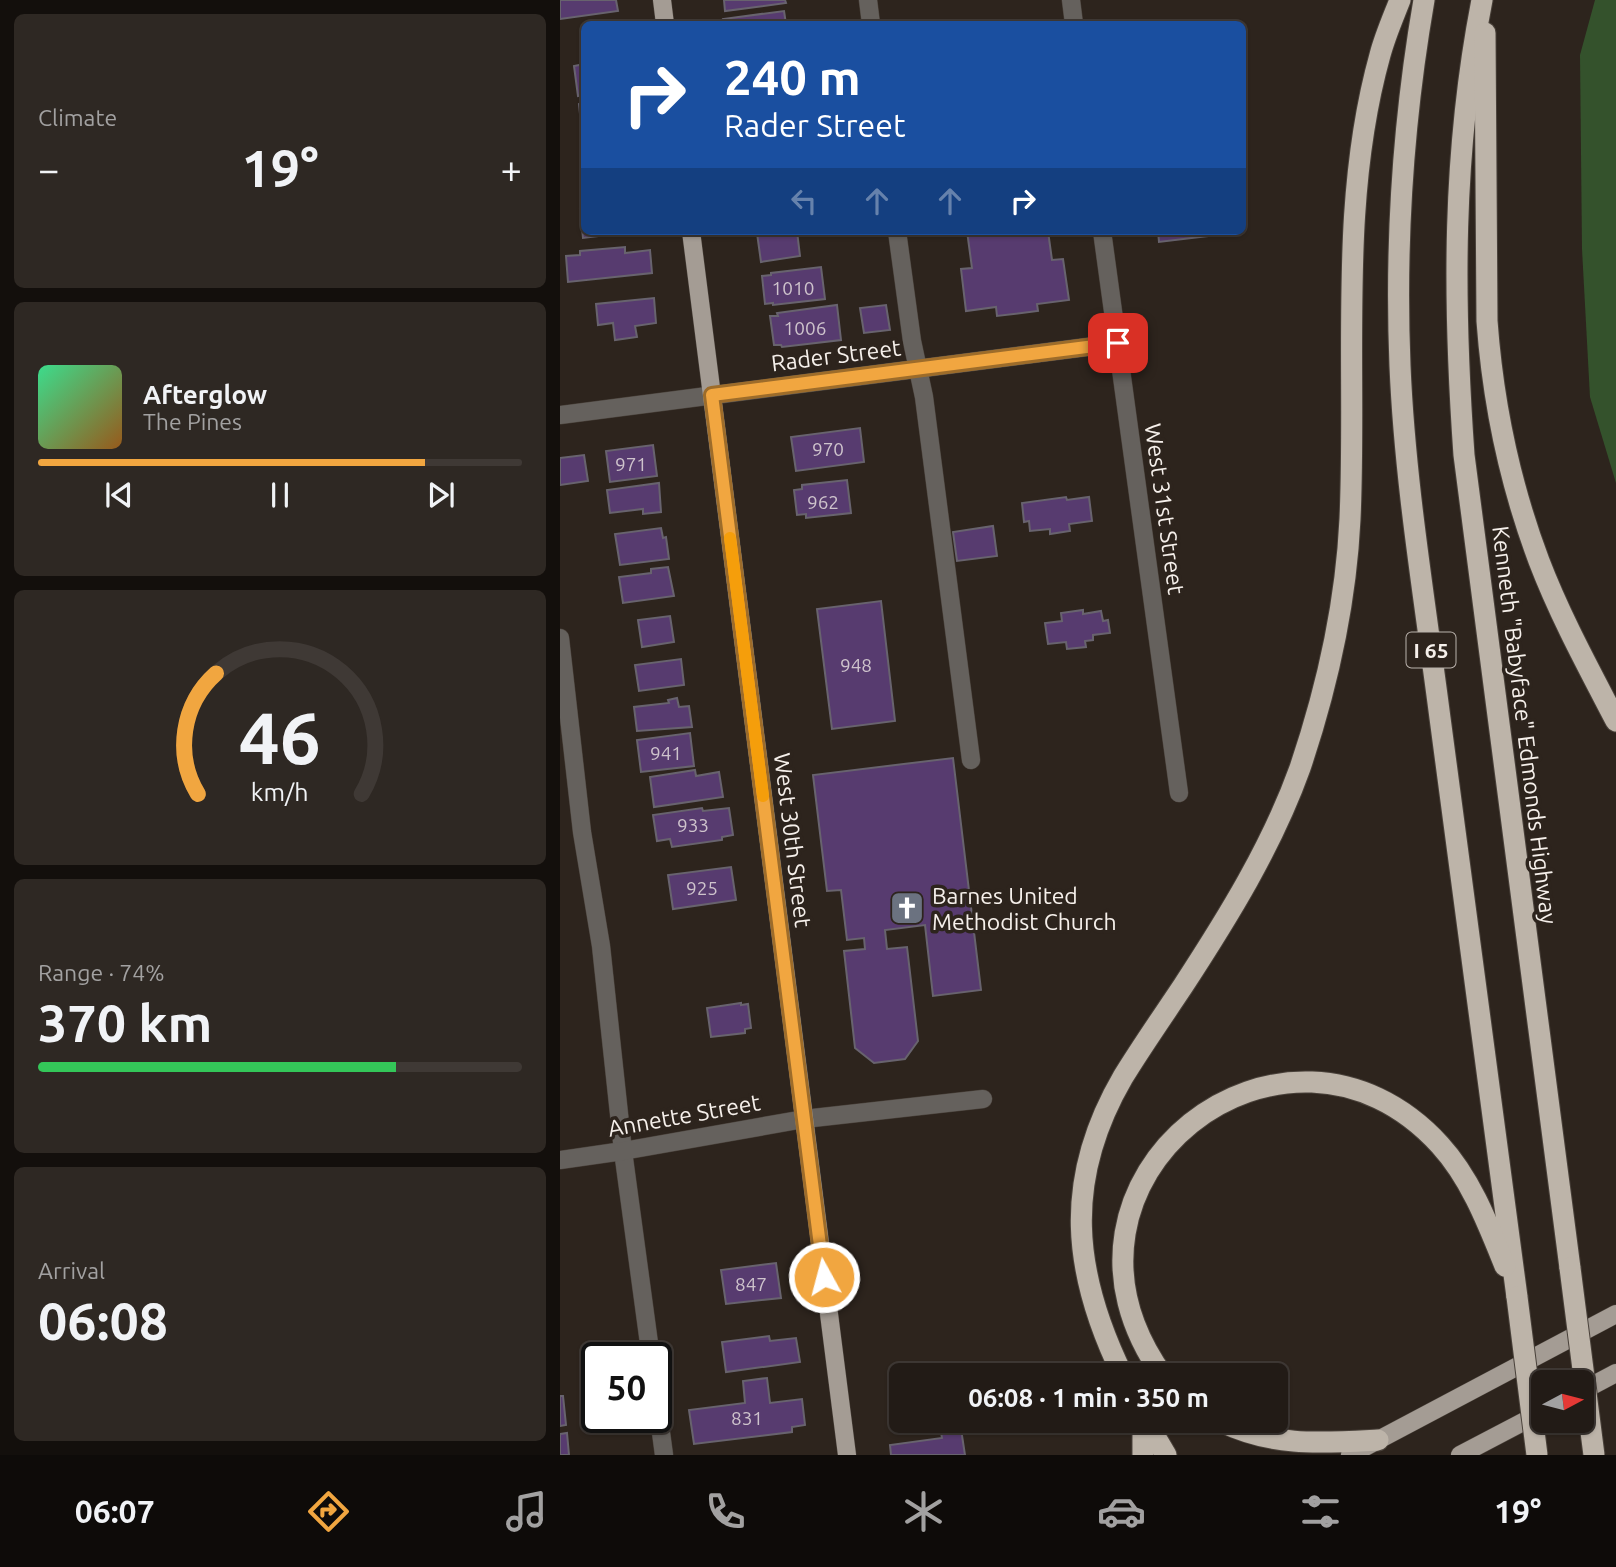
<!DOCTYPE html>
<html lang="en">
<head>
<meta charset="utf-8">
<style>
  :root { --surface:#221b16; --page:#2e2823; --text:#f1f3f6; --muted:#a2a1a1; --line:#3f3935; --accent:#f1a640 }
  body { margin:0; font-family:Ubuntu,sans-serif; background:var(--page); color:var(--text); height:100vh; display:flex; flex-direction:column; font-size:26px; white-space:nowrap }
  * { box-sizing:border-box; margin:0 }
  p { font-size:23px; color:var(--muted) }
  .icon { flex:none; width:38px; height:38px; fill:none; stroke:currentColor; stroke-width:2; stroke-linecap:round; stroke-linejoin:round }
  .map { position:relative; flex:1; overflow:hidden }
  .drawer { display:flex; flex-direction:column; gap:14px; padding:14px; background:#130f0c; width:560px }
  .drawer>* { flex:none }
  .hud { position:absolute; left:21px; top:21px; width:665px; height:214px; border-radius:10px; box-shadow:0 2px 5px #0004,0 0 0 2px var(--line); background:#1a4fa0; color:#fff; overflow:hidden }
  .needle { width:46px; rotate:83deg }
  .buttons { position:absolute; left:971px; top:1370px; display:grid; gap:14px }
  .buttons a { display:grid; place-items:center; width:63px; height:63px; border-radius:10px; background:var(--surface); box-shadow:0 2px 5px #0004,0 0 0 2px var(--line); font-size:35px }
  .speed { position:absolute; left:21px; top:1342px; display:flex; gap:14px; font-size:35px; font-weight:700; text-align:center }
  .speed>* { display:grid; place-content:center; width:91px; height:91px; border-radius:50%; background:var(--surface); box-shadow:0 2px 5px #0004,0 0 0 2px var(--line); line-height:1 }
  .speed .limit { border:4px solid #111; border-radius:10px; background:#fff; color:#111 }
  .pin { position:absolute; display:grid; place-items:center; width:60px; height:60px; color:#fff; margin:-30px; border-radius:14px; box-shadow:0 4px 10px #0006 }
  .me { position:absolute; width:77px; margin:-38px; rotate:353deg; stroke-linejoin:round; filter:drop-shadow(0 0 5px #0008) }
  .turn { display:flex; align-items:center; gap:24px; height:147px; padding:0 28px; font-size:32px }
  .turn .icon { width:91px; height:91px; stroke-width:2.5 }
  .turn b { display:block; font-size:49px; line-height:60px }
  .lanes { display:flex; align-items:center; height:66px; padding:0 28px; background:#0003; justify-content:center; gap:35px; direction:ltr }
  .lanes .off { opacity:.35 }
  .big { font-size:52px; font-weight:700; line-height:1.1 }
  .drawer .tile { flex:1; display:flex; flex-direction:column; justify-content:center; gap:10px; min-width:0; padding:0 24px; border-radius:10px; background:var(--page) }
  .drawer .dial { align-items:center; gap:0 }
  .dial svg { height:182px; overflow:visible; fill:none; stroke:var(--line); stroke-width:7; stroke-linecap:round; text-anchor:middle }
  .dial text { fill:var(--text); stroke:none }
  .song { display:flex; align-items:center; gap:21px }
  .cover { width:84px; height:84px; border-radius:10px; background:linear-gradient(135deg,hsl(150 70% 55%),hsl(30 70% 35%)) }
  .played { height:7px; border-radius:4px; background:linear-gradient(90deg,var(--accent) 80%,var(--line) 80%) }
  .keys { display:flex; justify-content:space-around; direction:ltr }
  .heat { display:flex; justify-content:space-between; align-items:center; font-size:38px; direction:ltr }
  .charge { height:10px; border-radius:5px; background:linear-gradient(90deg,#34c759 74%,var(--line) 0) }
  .trip { position:absolute; left:329px; top:1363px; width:399px; height:70px; border-radius:10px; background:var(--surface); box-shadow:0 2px 5px #0004,0 0 0 2px var(--line); font-weight:700; line-height:70px; text-align:center }
  .tabs { display:flex; height:112px; justify-content:space-around; align-items:center; background:#0e0b09; color:var(--muted) }
  .tabs .icon { width:49px; height:49px }
  .tabs .current { color:var(--accent) }
  .tabs b { font-size:32px; color:var(--text) }
  main { display:flex; flex:1; min-height:0 }
  .map>svg:first-child { display:block }
</style>
</head>
<body>
<main>
<section class="drawer">
<div class="tile"><p>Climate</p>
<div class="heat"><a>−</a><b class="big">19°</b><a>+</a></div>
</div>
<div class="tile">
<div class="song"><i class="cover"></i><div><b>Afterglow</b><p>The Pines</p></div></div>
<div class="played"></div>
<div class="keys"><svg class="icon" aria-label="previous" viewBox="0 0 24 24"><path d="M18 5L8 12l10 7zM5 5v14"/></svg><svg class="icon" aria-label="pause" viewBox="0 0 24 24"><path d="M8 5v14M16 5v14"/></svg><svg class="icon" aria-label="next" viewBox="0 0 24 24"><path d="M6 5l10 7-10 7zM19 5v14"/></svg></div>
</div>
<div class="tile dial"><svg viewBox="0 0 100 80">
<path d="M14 69A42 42 0 1 1 86 69"/>
<path d="M14 69A42 42 0 0 1 22 16" stroke="#f1a640"/>
<text x="50" y="56" font-size="32" font-weight="700">46</text>
<text x="50" y="72" font-size="11">km/h</text>
</svg></div>
<div class="tile"><p>Range · 74%</p><b class="big">370 km</b><div class="charge"></div></div>
<div class="tile"><p>Arrival</p><b class="big">06:08</b></div>
</section>
<div class="map">
<svg width="1056" height="1455" viewBox="0 0 1056 1455">
  <rect width="100%" height="100%" fill="#2d241d"/>
  <polygon fill="#34522c" points="1035,0 1056,0 1056,483 1030,397 1022,249 1020,55"/>
  <g fill="#573b6f" stroke="#68636e" stroke-width="2">
    <polygon points="0,0 56,0 58,11 0,19"/>
    <polygon points="164,0 225,0 226,3 165,11"/>
    <polygon points="224,11 226,24 164,24 163,19"/>
    <polygon points="24,64 24,95 18,96 14,66"/>
    <polygon points="24,103 24,133 22,134 19,104"/>
    <polygon points="24,208 24,231 80,231 23,238 20,209"/>
    <polygon points="212,231 237,231 240,256 201,262 197,233"/>
    <polygon points="407,231 488,231 492,260 503,259 509,300 477,304 478,311 437,316 436,307 406,311 401,269 412,268"/>
    <polygon points="598,231 656,231 656,235 599,242"/>
    <polygon points="65,247 65,253 90,250 92,273 8,282 6,256 20,255 20,251"/>
    <polygon points="261,267 265,299 213,305 213,303 205,304 202,276 211,275 211,273"/>
    <polygon points="94,298 96,323 75,326 77,337 55,340 53,323 38,325 36,304"/>
    <polygon points="277,305 281,340 222,347 221,345 214,345 210,316 218,316 217,313"/>
    <polygon points="326,305 330,330 304,333 300,308"/>
    <polygon points="300,428 304,462 236,471 231,437"/>
    <polygon points="93,445 97,476 50,482 46,451"/>
    <polygon points="24,455 28,481 0,485 0,458"/>
    <polygon points="287,480 291,513 246,518 246,514 237,515 234,490 242,489 242,485"/>
    <polygon points="99,483 101,512 83,514 83,509 50,513 47,490"/>
    <polygon points="506,497 507,500 529,497 532,521 509,524 510,531 490,534 490,529 470,531 469,521 464,522 462,503"/>
    <polygon points="433,526 437,556 397,561 393,532"/>
    <polygon points="101,528 103,538 106,537 109,559 60,565 55,534"/>
    <polygon points="108,567 114,596 63,603 59,577 91,573 91,569"/>
    <polygon points="321,601 335,721 272,729 257,609"/>
    <polygon points="523,610 523,614 541,611 543,621 548,620 550,633 533,635 533,640 525,641 526,647 507,649 506,642 488,644 485,623 502,621 501,613"/>
    <polygon points="110,616 114,642 82,647 78,620"/>
    <polygon points="121,659 124,685 79,691 75,665"/>
    <polygon points="117,698 119,707 129,706 132,727 77,731 74,707 109,703 108,700"/>
    <polygon points="130,733 134,766 81,772 77,740"/>
    <polygon points="393,758 421,990 373,996 365,925 325,930 327,949 347,947 358,1041 345,1059 314,1063 295,1048 284,951 305,949 304,938 287,940 281,890 267,891 253,775"/>
    <polygon points="135,770 136,776 159,772 163,797 94,807 90,777"/>
    <polygon points="142,808 143,811 169,808 173,835 162,837 162,840 112,847 110,839 97,841 93,815"/>
    <polygon points="171,867 176,900 113,909 108,875"/>
    <polygon points="181,1003 181,1005 188,1004 191,1028 185,1029 185,1033 151,1037 147,1008"/>
    <polygon points="216,1263 221,1298 166,1304 161,1270"/>
    <polygon points="209,1336 210,1341 236,1338 240,1362 166,1372 162,1342"/>
    <polygon points="207,1378 210,1403 242,1399 245,1425 232,1427 232,1432 134,1444 129,1410 185,1403 183,1381"/>
    <polygon points="0,1396 3,1396 6,1425 0,1426"/>
    <polygon points="401,1429 405,1455 331,1455 330,1445 382,1438 381,1432"/>
    <polygon points="7,1433 9,1455 0,1455 0,1434"/>
  </g>
  <g fill="none" stroke-linecap="round" stroke-linejoin="round">
    <g stroke="#49413a" stroke-width="19">
      <g id="minor">
        <polyline points="308,0 311,24"/>
        <polyline points="511,0 514,24"/>
        <polyline points="337,231 352,341 364,397 411,760"/>
        <polyline points="542,231 619,793"/>
        <polyline points="0,415 558,343"/>
        <polyline points="0,638 22,832 41,946 63,1151 91,1358"/>
        <polyline points="0,1160 63,1151 244,1119 423,1099"/>
        <polyline points="96,1395 104,1455"/>
      </g>
    </g>
    <g stroke="#49413a" stroke-width="19">
      <g id="major">
        <polyline points="102,0 105,24"/>
        <polyline points="131,231 287,1455"/>
        <polyline points="1022,1391 1056,1373"/>
        <polyline points="790,1455 1056,1314"/>
        <polyline points="900,1455 984,1411"/>
      </g>
    </g>
    <g stroke="#49413a" stroke-width="23">
      <g id="highway">
        <path d="M864,0C843,121 835,243 840,366C845,484 865,601 880,718C904,911 930,1104 957,1297"/>
        <path d="M922,0C892,153 893,300 904,455L1010,1268"/>
        <path d="M925,33L927,321C933,403 950,484 979,561C1000,616 1029,669 1056,721"/>
        <path d="M563,1376C512,1272 503,1180 563,1077C582,1046 603,1016 623,986C668,917 712,846 740,768C767,688 786,603 790,519C797,365 778,205 820,55C825,36 833,18 840,0"/>
        <path d="M603,1376C462,1179 726,976 880,1145C911,1179 928,1224 945,1266"/>
        <polyline points="583,1421 583,1455"/>
        <polyline points="586,1421 606,1455"/>
        <path d="M660,1421C713,1447 761,1443 818,1440"/>
      </g>
    </g>
    <use href="#minor" stroke="#65615d" stroke-width="18"/>
    <use href="#major" stroke="#a49c94" stroke-width="18"/>
    <use href="#highway" stroke="#bdb4a9" stroke-width="21"/>
    <g stroke="#49413a" stroke-width="23" stroke-linecap="butt">
      <g id="highway-bridge">
        <polyline points="1010,1268 1034,1455"/>
        <polyline points="957,1297 977,1455"/>
      </g>
    </g>
    <use href="#highway-bridge" stroke="#bdb4a9" stroke-width="21"/>
  </g>
  <g fill="none" stroke-linecap="round" stroke-linejoin="round">
    <g stroke="#9d6c2a" stroke-width="18">
      <polyline id="route" points="264,1277 152,395 558,343"/>
    </g>
    <use href="#route" stroke="#f1a640" stroke-width="12"/>
    <polyline stroke="#f59e0b" stroke-width="12" points="170,538 203,796"/>
  </g>
  <defs>
    <g id="church-square" transform="scale(1.75)"><rect x="-9" y="-9" width="18" height="18" rx="4" fill="#6b7280" stroke="#2d241d"/><path d="M-1.2-6h2.4v3.5h3.3v2.4h-3.3V6h-2.4V-.1h-3.3v-2.4h3.3Z" fill="#fff"/></g>
  </defs>
  <g fill-rule="evenodd">
    <use href="#church-square" x="347" y="908"/>
  </g>
  <g text-anchor="middle" dominant-baseline="central" stroke-width="7" stroke-linejoin="round" paint-order="stroke">
    <g font-size="19" fill="#cec3cc">
      <text x="233" y="288">1010</text>
      <text x="245" y="328">1006</text>
      <text x="268" y="449">970</text>
      <text x="71" y="464">971</text>
      <text x="263" y="502">962</text>
      <text x="296" y="665">948</text>
      <text x="106" y="753">941</text>
      <text x="133" y="825">933</text>
      <text x="142" y="888">925</text>
      <text x="191" y="1284">847</text>
      <text x="187" y="1418">831</text>
    </g>
    <rect fill="#2d241d" stroke="#bab3ad" stroke-width="2" x="846.5" y="632.5" width="49" height="35" rx="5"/>
    <g font-size="21" font-weight="bold" fill="#f6f0eb">
      <text x="871" y="650">I 65</text>
    </g>
    <g font-size="23" fill="#f6f0eb" stroke="#2d241d">
      <text transform="translate(276 355) rotate(-7)">Rader Street</text>
      <text transform="translate(605 509) rotate(82)">West 31st Street</text>
      <text transform="translate(965 725) rotate(83)">Kenneth "Babyface" Edmonds Highway</text>
      <text transform="translate(233 840) rotate(83)">West 30th Street</text>
      <text transform="translate(124 1115) rotate(-10)">Annette Street</text>
    </g>
    <g font-size="23" fill="#f6f0eb" stroke="#2d241d" text-anchor="start">
      <text x="372" y="895">Barnes United<tspan x="372" dy="26">Methodist Church</tspan></text>
    </g>
  </g>
</svg>
<div class="buttons">
<a><svg class="needle" viewBox="-14 -14 28 28"><path d="M0-13l5 13h-10z" fill="#e53935"/><path d="M0 13l5-13h-10z" fill="#a2a1a1"/></svg></a>
</div>
<div class="speed"><div class="limit">50</div></div>
<div class="pin" style="left:558px;top:343px;background:#d93025"><svg class="icon" aria-label="arrive" viewBox="0 0 24 24"><path d="M6 21V4h12l-3 4 3 4H6"/></svg></div>
<svg class="me" style="left:264px;top:1277px" viewBox="-20 -20 40 40"><circle r="17" fill="#f1a640" stroke="#fff" stroke-width="3"/><path d="M0-11L8 9 0 5-8 9z" fill="#fff"/></svg>
<div class="trip">06:08 · 1 min · 350 m</div>
<div class="hud">
<div class="turn"><svg class="icon" aria-label="right" viewBox="0 0 24 24"><path d="M7 20v-9h11M14 6l5 5-5 5"/></svg><div><b>240 m</b>Rader Street</div></div>
<div class="lanes"><svg class="icon off" aria-label="left" viewBox="0 0 24 24"><path d="M17 20v-9H6M10 6l-5 5 5 5"/></svg><svg class="icon off" aria-label="ahead" viewBox="0 0 24 24"><path d="M12 20V5M6 11l6-6 6 6"/></svg><svg class="icon off" aria-label="ahead" viewBox="0 0 24 24"><path d="M12 20V5M6 11l6-6 6 6"/></svg><svg class="icon" aria-label="right" viewBox="0 0 24 24"><path d="M7 20v-9h11M14 6l5 5-5 5"/></svg></div>
</div>
</div>
</main>
<nav class="tabs">
<b>06:07</b>
<svg class="icon current" aria-label="directions" viewBox="0 0 24 24"><path d="M12 3l9 9-9 9-9-9zM9 14v-3h6M13 9l2 2-2 2"/></svg>
<svg class="icon" aria-label="music" viewBox="0 0 24 24"><path d="M9 18V5l10-2v13"/><circle cx="6" cy="18" r="3"/><circle cx="16" cy="16" r="3"/></svg>
<svg class="icon" aria-label="phone" viewBox="0 0 24 24"><path d="M5 4h4l2 5-3 2q2 4 5 5l2-3 5 2v4C11 20 4 13 5 4z"/></svg>
<svg class="icon" aria-label="climate" viewBox="0 0 24 24"><path d="M12 3v18M4 7l16 10M4 17L20 7"/></svg>
<svg class="icon" aria-label="car" viewBox="0 0 24 24"><path d="M5 17H2v-5l4-1 3-4h7l3 4 3 1v5h-3M9 17h6M6 11h13"/><circle cx="7" cy="17" r="2"/><circle cx="17" cy="17" r="2"/></svg>
<svg class="icon" aria-label="filters" viewBox="0 0 24 24"><path d="M4 7h16M4 17h16"/><circle cx="9" cy="7" r="2"/><circle cx="15" cy="17" r="2"/></svg>
<b>19°</b>
</nav>
</body>
</html>
